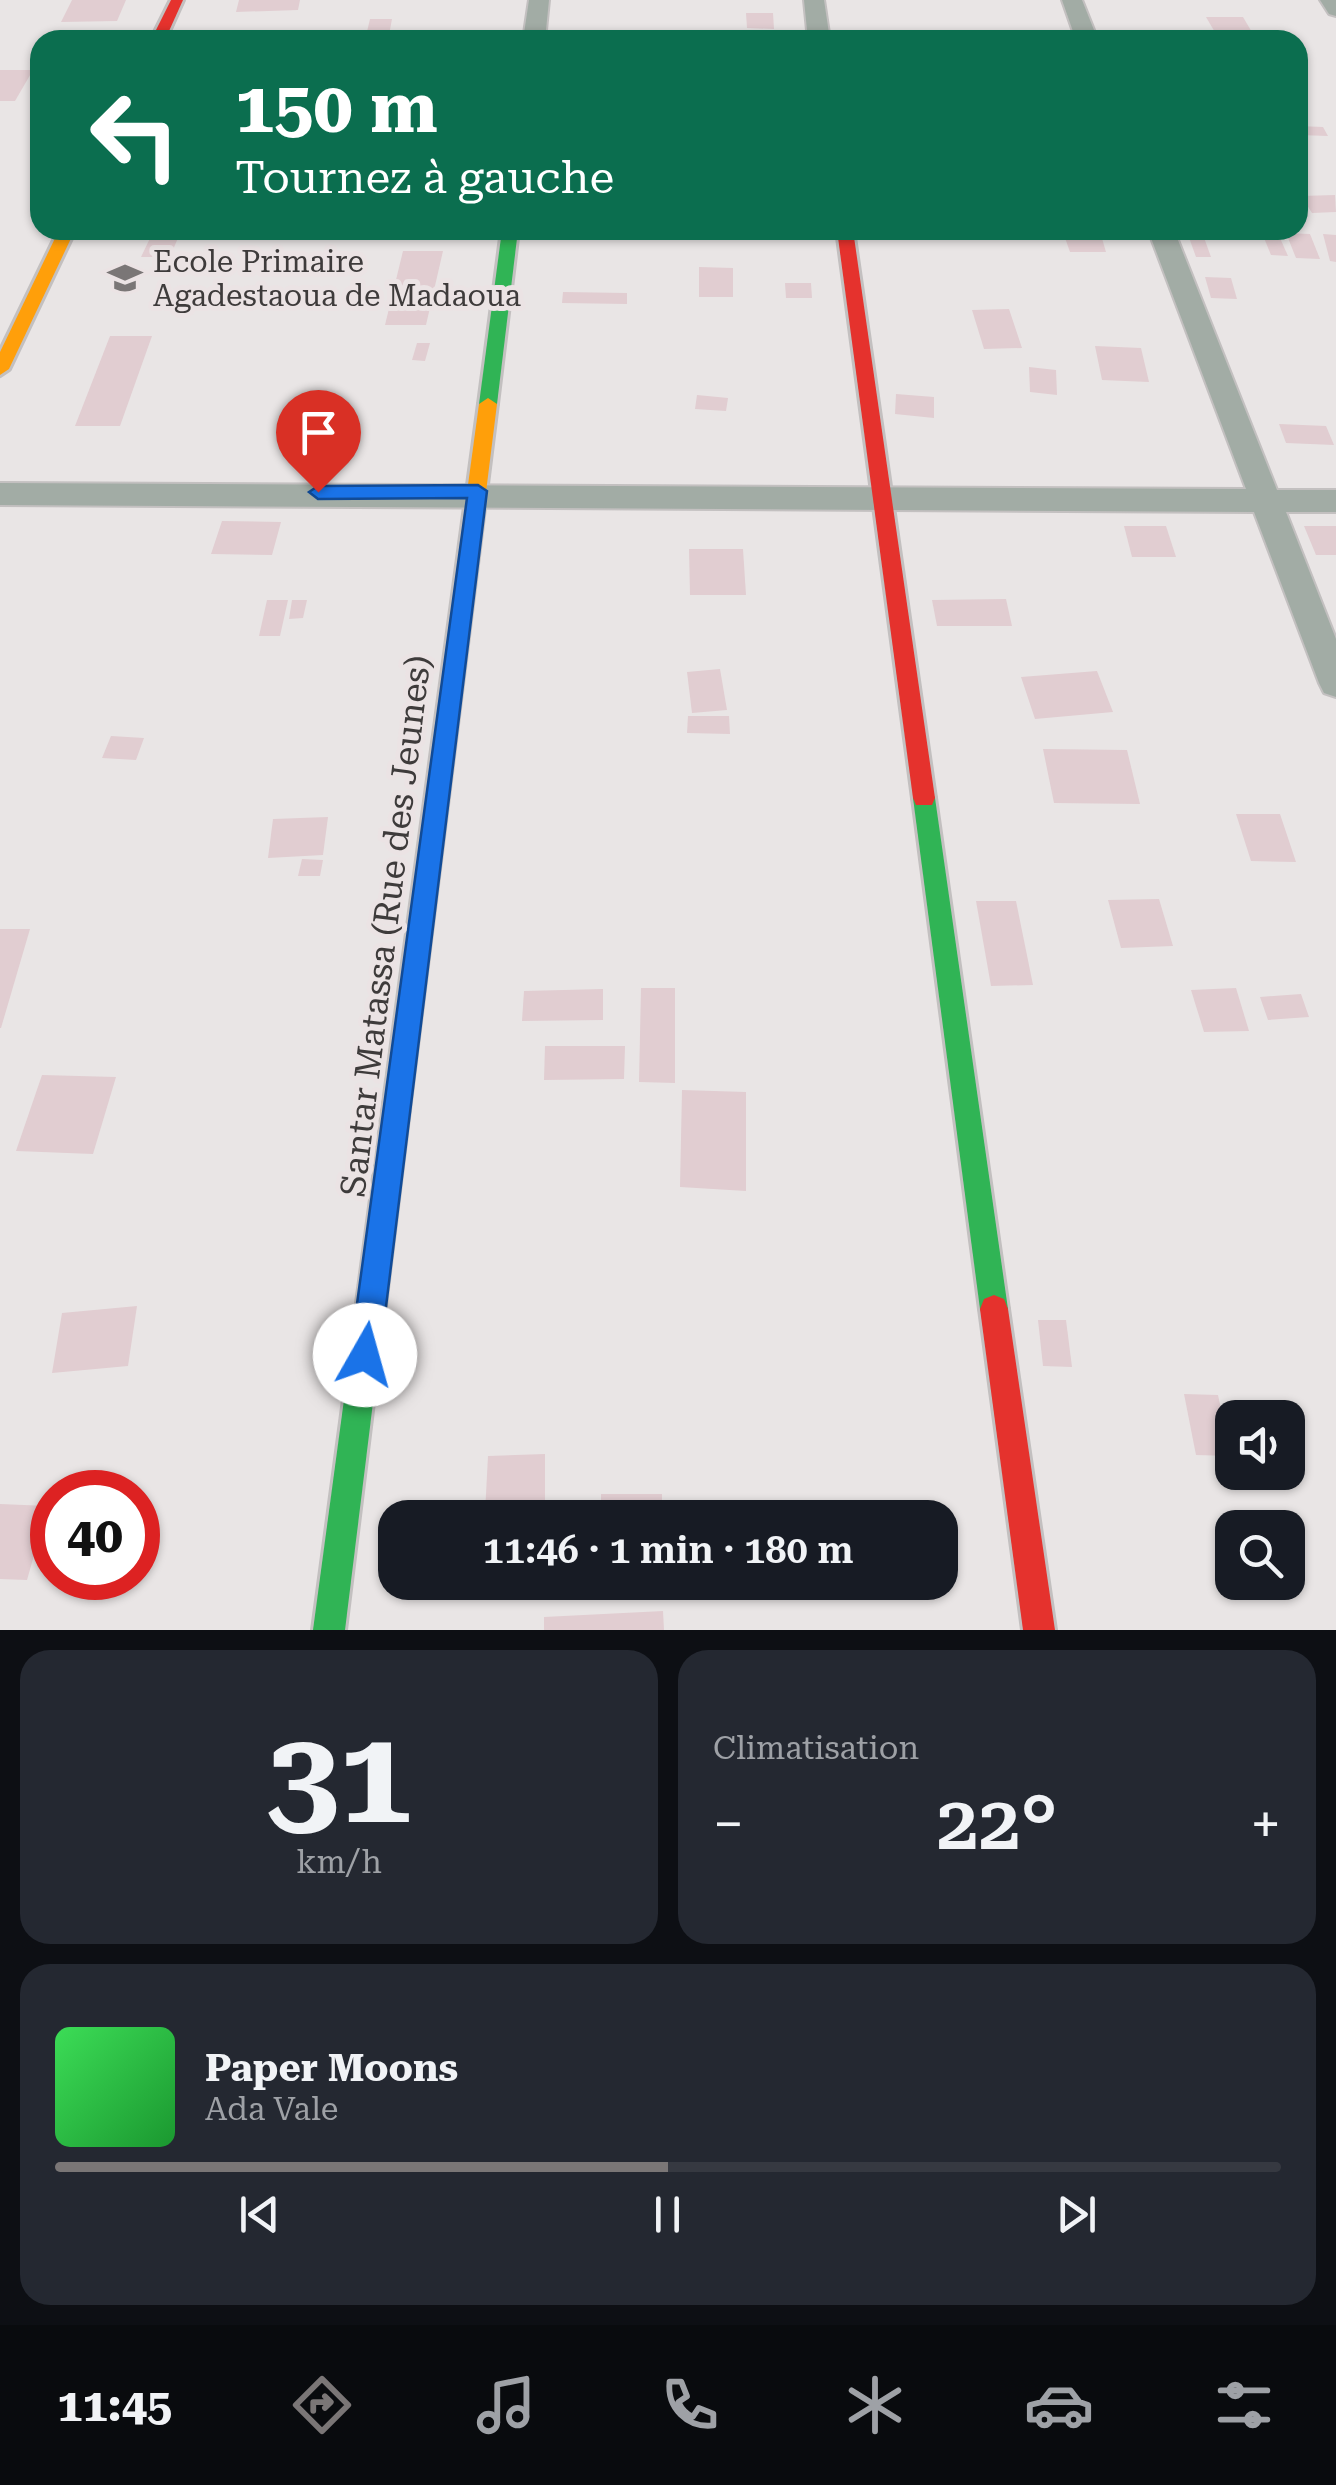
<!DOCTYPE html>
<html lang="fr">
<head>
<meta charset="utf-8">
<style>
  :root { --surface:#171b24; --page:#242831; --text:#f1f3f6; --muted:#9ea1a6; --line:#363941; --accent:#7a7676 }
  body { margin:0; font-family:"Roboto Serif",serif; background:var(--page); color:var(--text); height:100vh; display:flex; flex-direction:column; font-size:38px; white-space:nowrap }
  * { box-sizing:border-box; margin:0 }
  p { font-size:32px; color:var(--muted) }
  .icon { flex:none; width:55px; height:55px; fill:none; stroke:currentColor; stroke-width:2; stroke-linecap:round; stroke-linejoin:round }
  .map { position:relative; height:1630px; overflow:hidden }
  .side { display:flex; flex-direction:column; gap:20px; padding:20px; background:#0d0f14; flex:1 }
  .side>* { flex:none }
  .hud { position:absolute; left:30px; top:30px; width:1278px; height:210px; border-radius:30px; box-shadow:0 2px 8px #0004; background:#0b6e4f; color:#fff; overflow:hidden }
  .fabs { position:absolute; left:1215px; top:1400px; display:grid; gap:20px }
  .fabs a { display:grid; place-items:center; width:90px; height:90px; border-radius:20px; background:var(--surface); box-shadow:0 2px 8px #0004; font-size:50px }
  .speed { position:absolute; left:30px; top:1470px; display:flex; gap:20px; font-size:50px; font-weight:700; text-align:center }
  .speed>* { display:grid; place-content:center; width:130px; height:130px; border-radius:50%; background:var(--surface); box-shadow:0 2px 8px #0004; line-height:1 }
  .speed .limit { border:15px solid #d22; background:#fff; color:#111 }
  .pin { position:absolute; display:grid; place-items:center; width:85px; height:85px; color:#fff; margin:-102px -42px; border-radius:50% 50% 50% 0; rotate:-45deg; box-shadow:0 0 10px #0007 }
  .pin .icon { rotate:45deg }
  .me { position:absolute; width:110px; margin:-55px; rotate:7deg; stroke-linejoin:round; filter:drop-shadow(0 0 8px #0008) }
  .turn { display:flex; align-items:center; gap:35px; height:210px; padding:0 40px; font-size:45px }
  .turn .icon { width:130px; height:130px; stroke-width:2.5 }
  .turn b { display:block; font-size:70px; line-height:85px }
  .big { font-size:75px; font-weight:600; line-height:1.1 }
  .side .widget { flex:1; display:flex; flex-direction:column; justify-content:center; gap:15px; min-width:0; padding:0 35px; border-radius:30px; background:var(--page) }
  .side .dial { align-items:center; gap:0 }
  .dial b { font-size:130px; line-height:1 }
  .song { display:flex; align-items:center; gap:30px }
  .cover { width:120px; height:120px; border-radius:15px; background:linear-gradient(135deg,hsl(130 70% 55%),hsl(130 70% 35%)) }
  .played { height:10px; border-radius:5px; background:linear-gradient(90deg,var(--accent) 50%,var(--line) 50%) }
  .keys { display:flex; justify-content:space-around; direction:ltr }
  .heat { display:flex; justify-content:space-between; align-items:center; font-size:55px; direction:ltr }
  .side .tiles { flex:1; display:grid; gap:20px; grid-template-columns:1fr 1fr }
  .widget:last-child { grid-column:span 2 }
  .trip { position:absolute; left:378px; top:1500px; width:580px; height:100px; border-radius:30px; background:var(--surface); box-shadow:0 2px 8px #0004; font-weight:600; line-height:100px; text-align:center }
  .dock { display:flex; height:160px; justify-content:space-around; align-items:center; background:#090b0e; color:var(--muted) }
  .dock .icon { width:70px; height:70px }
  .dock .on { color:var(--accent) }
  .dock b { font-size:45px; color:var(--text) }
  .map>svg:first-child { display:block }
</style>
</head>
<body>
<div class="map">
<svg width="1336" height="1630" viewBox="0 0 1336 1630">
  <rect width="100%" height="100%" fill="#e9e5e5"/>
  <g fill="#e1cdd1">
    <polygon points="72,0 126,0 117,21 61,22"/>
    <polygon points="239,0 300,0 298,10 236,12"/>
    <polygon points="746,13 773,13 774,29 747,28"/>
    <polygon points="1206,17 1243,17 1253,34 1216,34"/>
    <polygon points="370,19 392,19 388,40 365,40"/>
    <polygon points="323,30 354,30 352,40 321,40"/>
    <polygon points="0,70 33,70 15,101 0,101"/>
    <polygon points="1298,126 1323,127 1328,136 1299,135"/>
    <polygon points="1335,195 1336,212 1312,213 1301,196"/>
    <polygon points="153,232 180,233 170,257 141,257"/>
    <polygon points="1187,232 1202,232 1211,257 1196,257"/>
    <polygon points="1286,233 1310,234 1320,259 1296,258"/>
    <polygon points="1323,234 1336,235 1336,262 1330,261"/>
    <polygon points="1064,235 1101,235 1106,252 1070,252"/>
    <polygon points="1264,238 1280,238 1288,256 1271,255"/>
    <polygon points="403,251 443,251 426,325 385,325"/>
    <polygon points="699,267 733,268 733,297 699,297"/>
    <polygon points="1205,277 1231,278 1237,299 1211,298"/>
    <polygon points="785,283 811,283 812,298 786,298"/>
    <polygon points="563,292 627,293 627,304 562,303"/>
    <polygon points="1009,309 1022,348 984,349 972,310"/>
    <polygon points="110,336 152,336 120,426 75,426"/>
    <polygon points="417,343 430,343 425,361 412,360"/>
    <polygon points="1095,346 1141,348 1149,382 1102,380"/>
    <polygon points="1029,367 1056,370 1057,395 1030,392"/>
    <polygon points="896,394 934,397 934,418 895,414"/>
    <polygon points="697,395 728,398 726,411 695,409"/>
    <polygon points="1279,424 1326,426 1334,445 1286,443"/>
    <polygon points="222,521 281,522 272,555 211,554"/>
    <polygon points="1124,526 1166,526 1176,557 1132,557"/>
    <polygon points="1304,526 1336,526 1336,555 1316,555"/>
    <polygon points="689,549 743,549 746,595 690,595"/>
    <polygon points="1006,599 1012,626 937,626 932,600"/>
    <polygon points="267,600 288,600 280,636 259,636"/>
    <polygon points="292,600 307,600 303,618 289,619"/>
    <polygon points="720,669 727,710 692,713 687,672"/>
    <polygon points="1097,671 1113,712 1035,719 1021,677"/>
    <polygon points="688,716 729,716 730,734 687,733"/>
    <polygon points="111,736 144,738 136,760 102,758"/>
    <polygon points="1043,749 1127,750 1140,804 1054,803"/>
    <polygon points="1236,814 1280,814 1296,862 1251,861"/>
    <polygon points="328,817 323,855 268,858 273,819"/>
    <polygon points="302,859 323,860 320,876 298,876"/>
    <polygon points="1159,899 1173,946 1121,948 1108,900"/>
    <polygon points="976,901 1016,901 1033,985 991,986"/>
    <polygon points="0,929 30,929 1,1028 0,1028"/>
    <polygon points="641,988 675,988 675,1083 639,1082"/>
    <polygon points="1236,988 1249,1031 1204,1032 1191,990"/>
    <polygon points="603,989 603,1020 522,1021 524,991"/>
    <polygon points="1301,994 1309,1017 1268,1020 1260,997"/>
    <polygon points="545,1046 625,1046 624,1079 544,1080"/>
    <polygon points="42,1075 116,1077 93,1154 16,1151"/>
    <polygon points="682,1090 746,1092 746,1191 680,1187"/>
    <polygon points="137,1306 128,1366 52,1373 62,1313"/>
    <polygon points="1038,1320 1066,1320 1072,1367 1043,1366"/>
    <polygon points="1184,1394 1218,1395 1231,1456 1196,1455"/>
    <polygon points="545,1454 545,1511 485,1513 488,1456"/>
    <rect x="601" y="1494" width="61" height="24"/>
    <polygon points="0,1504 48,1506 27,1580 0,1579"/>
    <rect x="600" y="1582" width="62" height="6"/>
    <polygon points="663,1611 664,1630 544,1630 544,1617"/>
  </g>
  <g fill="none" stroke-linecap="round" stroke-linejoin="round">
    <g stroke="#c3c0c0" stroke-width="4">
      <g id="street">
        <polygon points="529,0 549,0 545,40 523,40"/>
        <polygon points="804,0 824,0 830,40 808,40"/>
        <polygon points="1062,0 1082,0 1098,40 1076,40"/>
        <polygon points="1320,0 1336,0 1336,16 1329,14"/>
        <polygon points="1148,230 1174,230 1277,490 1336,490 1336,512 1286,512 1336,639 1336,697 1324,693 1319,683 1254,512 0,505 0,483 1246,489"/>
      </g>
    </g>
    <g stroke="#c3c0c0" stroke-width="6">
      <g id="fast">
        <polygon points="502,230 518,230 497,404 488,410 479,404"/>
        <polygon points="924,789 932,791 935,798 1008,1309 1004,1319 994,1323 984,1319 980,1309 913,798 916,791"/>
        <polygon points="396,1097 405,1101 409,1110 345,1630 313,1630 383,1110 387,1101"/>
      </g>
    </g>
    <g stroke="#c3c0c0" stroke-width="6">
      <g id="slow">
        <polygon points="59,230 75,230 9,369 0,375 0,352"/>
        <polygon points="488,398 497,404 409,1110 405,1119 396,1123 387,1119 383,1110 479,404"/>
      </g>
    </g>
    <g stroke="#c3c0c0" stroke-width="6">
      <g id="jam">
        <polygon points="171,0 183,0 165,40 151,40"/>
        <polygon points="837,230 853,230 935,798 932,805 916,805 913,798"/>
        <polygon points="994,1295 1004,1299 1008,1309 1055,1630 1023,1630 980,1309 984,1299"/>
      </g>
    </g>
    <use href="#street" fill="#a2aca5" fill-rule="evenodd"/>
    <use href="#fast" fill="#30b455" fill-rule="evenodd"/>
    <use href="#slow" fill="#ff9f0a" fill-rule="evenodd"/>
    <use href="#jam" fill="#e5322d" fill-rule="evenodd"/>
  </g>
  <polygon fill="#1a73e8" stroke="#114b97" stroke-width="2.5" points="478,485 487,491 380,1355 375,1366 365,1370 355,1366 350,1355 467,498 318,499 309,492 318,486"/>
  <defs>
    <g id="school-bare" transform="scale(2.7)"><path d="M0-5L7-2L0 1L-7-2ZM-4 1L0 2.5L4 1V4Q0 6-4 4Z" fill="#7a7676" stroke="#ebe3e4" stroke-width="2.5" paint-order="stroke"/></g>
  </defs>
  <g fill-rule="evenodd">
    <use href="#school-bare" x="125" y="278"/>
  </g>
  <g text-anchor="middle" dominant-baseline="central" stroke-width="10" stroke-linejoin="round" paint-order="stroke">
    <g font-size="30" fill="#3e3b3b" stroke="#ebe3e4" text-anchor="start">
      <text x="153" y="261">Ecole Primaire<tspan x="153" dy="34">Agadestaoua de Madaoua</tspan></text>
    </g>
    <g font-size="35" fill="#3e3b3b" stroke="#ebe3e4">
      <text transform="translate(386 926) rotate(-83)">Santar Matassa (Rue des Jeunes)</text>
    </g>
  </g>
</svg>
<div class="fabs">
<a><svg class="icon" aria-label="sound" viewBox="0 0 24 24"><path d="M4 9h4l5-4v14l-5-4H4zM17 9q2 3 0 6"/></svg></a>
<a><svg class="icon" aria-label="search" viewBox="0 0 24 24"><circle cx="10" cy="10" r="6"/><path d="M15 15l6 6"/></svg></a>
</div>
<div class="speed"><div class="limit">40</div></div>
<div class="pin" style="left:318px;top:492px;background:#d93025"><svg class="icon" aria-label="arrive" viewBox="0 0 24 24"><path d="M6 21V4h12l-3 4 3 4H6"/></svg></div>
<svg class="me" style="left:365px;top:1355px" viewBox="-20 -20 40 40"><circle r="19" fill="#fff"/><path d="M0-13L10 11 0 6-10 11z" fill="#1a73e8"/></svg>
<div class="trip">11:46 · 1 min · 180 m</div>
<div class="hud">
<div class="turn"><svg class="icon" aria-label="left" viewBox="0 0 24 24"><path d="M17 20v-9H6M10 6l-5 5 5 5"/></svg><div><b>150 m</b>Tournez à gauche</div></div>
</div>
</div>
<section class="side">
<div class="tiles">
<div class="widget dial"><b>31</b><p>km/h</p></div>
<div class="widget"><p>Climatisation</p>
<div class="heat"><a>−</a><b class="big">22°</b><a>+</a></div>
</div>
<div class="widget">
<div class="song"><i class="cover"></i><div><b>Paper Moons</b><p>Ada Vale</p></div></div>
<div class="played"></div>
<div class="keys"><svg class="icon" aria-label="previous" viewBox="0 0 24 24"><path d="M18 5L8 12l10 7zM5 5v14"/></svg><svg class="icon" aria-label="pause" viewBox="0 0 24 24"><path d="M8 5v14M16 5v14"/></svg><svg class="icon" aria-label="next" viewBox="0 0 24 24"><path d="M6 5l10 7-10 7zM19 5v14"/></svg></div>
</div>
</div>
</section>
<nav class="dock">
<b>11:45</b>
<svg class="icon on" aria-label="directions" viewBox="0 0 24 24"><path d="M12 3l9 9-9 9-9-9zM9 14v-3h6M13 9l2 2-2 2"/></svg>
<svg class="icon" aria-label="music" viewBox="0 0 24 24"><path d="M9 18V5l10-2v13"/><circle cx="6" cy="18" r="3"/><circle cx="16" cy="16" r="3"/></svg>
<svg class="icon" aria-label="phone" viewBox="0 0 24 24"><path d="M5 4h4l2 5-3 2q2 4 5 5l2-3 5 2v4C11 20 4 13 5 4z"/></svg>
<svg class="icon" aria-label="climate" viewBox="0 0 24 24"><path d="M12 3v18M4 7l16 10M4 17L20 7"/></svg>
<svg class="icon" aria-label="car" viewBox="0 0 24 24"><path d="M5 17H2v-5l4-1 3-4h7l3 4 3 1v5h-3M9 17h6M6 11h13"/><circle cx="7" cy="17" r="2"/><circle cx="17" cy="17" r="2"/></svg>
<svg class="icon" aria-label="filters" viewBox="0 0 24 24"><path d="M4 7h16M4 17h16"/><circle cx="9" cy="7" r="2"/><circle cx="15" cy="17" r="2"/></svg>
</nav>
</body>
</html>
